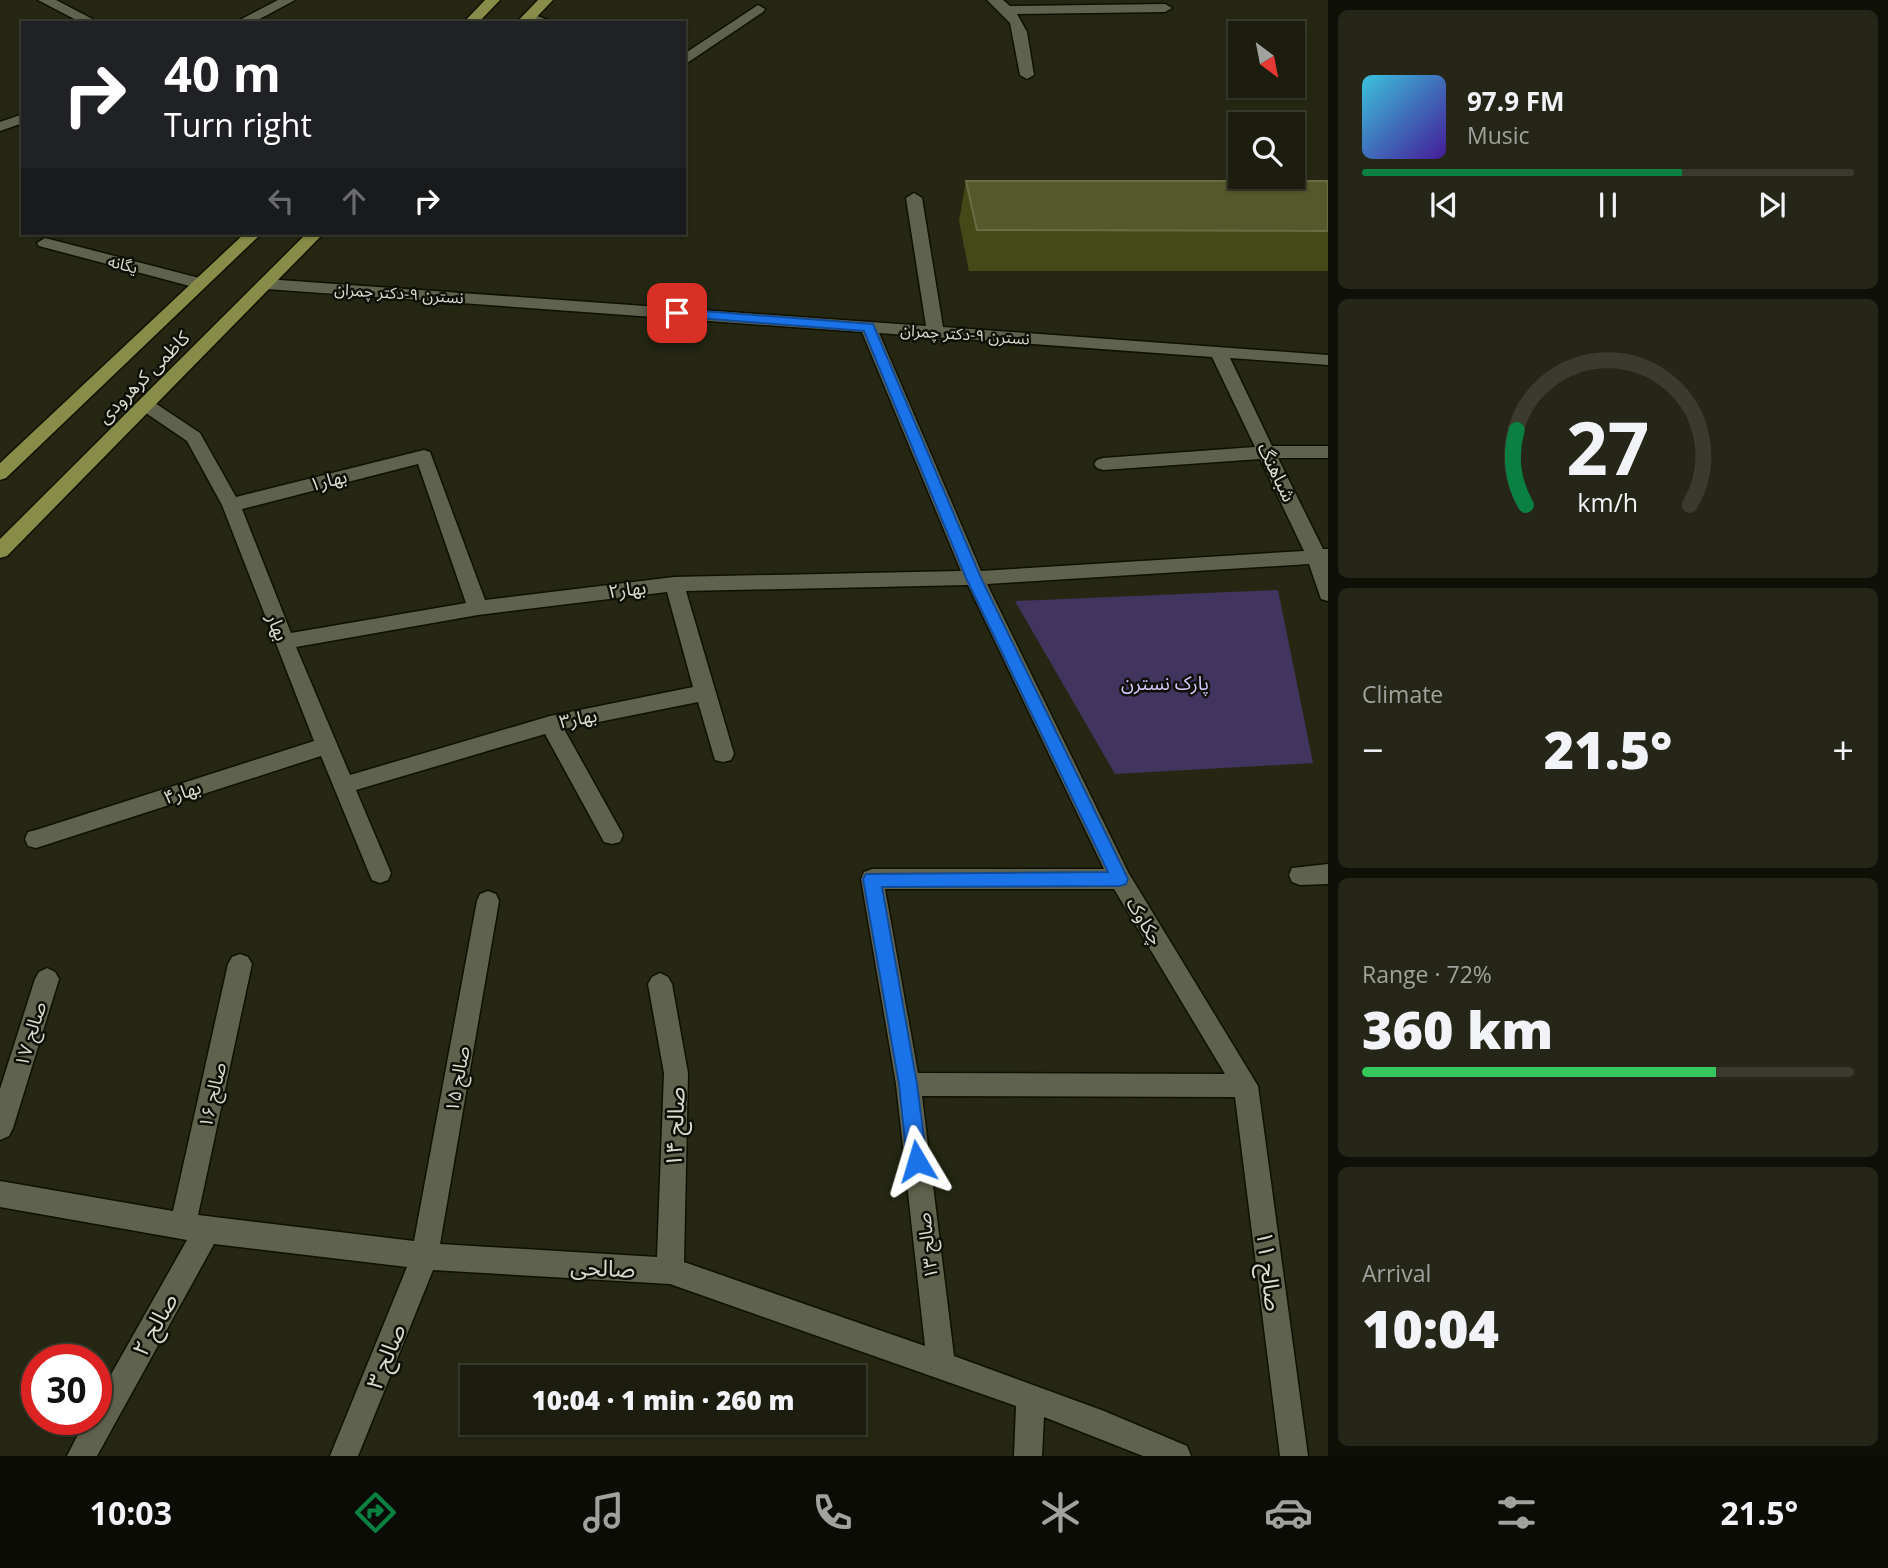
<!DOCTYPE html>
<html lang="en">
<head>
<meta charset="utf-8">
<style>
  :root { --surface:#1c1d0e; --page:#252617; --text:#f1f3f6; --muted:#a0a29e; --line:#3a3b2e; --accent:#0b8043 }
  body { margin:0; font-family:"Open Sans","Noto Sans Arabic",sans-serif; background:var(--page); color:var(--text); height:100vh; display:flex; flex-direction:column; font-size:26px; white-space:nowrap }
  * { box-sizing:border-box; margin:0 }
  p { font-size:23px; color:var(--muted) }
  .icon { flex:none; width:38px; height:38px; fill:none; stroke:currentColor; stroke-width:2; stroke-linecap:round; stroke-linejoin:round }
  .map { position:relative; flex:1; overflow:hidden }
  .panel { display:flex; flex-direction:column; gap:10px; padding:10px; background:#0f1008; width:560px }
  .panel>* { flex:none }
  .guide { position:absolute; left:21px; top:21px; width:665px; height:214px; border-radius:0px; box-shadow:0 2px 5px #0004,0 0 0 2px var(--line); background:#202124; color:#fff; overflow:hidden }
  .needle { width:46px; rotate:148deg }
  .buttons { position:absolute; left:1228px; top:21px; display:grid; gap:14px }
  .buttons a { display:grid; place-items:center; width:77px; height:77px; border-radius:0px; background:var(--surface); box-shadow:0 2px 5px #0004,0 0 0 2px var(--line); font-size:35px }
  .speed { position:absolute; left:21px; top:1344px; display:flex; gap:14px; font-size:35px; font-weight:700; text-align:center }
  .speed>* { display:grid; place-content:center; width:91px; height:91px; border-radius:50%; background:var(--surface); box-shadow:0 2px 5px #0004,0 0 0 2px var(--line); line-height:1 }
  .speed .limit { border:10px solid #d22; background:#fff; color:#111 }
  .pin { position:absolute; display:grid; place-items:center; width:60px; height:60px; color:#fff; margin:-30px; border-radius:14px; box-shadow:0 4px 10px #0006 }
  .me { position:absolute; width:77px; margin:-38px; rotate:353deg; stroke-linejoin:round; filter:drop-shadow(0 0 5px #0008) }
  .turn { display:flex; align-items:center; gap:24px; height:147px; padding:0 28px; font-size:32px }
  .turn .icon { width:91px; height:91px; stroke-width:2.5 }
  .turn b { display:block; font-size:49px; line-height:60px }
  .lanes { display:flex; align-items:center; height:66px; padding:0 28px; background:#0003; justify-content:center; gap:35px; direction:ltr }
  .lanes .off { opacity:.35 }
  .big { font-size:52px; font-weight:800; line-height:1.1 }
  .panel .tile { flex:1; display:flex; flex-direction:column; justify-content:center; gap:10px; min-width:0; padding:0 24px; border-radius:10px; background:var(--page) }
  .panel .dial { align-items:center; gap:0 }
  .dial svg { height:182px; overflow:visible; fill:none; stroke:var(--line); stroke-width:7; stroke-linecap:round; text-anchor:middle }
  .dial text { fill:var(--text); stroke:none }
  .song { display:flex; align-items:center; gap:21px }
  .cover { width:84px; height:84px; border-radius:10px; background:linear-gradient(135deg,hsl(190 70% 55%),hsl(260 70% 35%)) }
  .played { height:7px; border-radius:4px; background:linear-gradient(90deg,var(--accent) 65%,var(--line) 65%) }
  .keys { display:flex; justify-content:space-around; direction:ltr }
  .heat { display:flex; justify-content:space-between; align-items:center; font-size:38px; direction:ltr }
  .charge { height:10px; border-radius:5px; background:linear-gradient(90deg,#34c759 72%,var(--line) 0) }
  .trip { position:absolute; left:460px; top:1365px; width:406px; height:70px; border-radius:0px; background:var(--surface); box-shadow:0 2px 5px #0004,0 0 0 2px var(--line); font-weight:800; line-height:70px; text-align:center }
  .tabs { display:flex; height:112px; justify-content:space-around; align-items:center; background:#0b0c06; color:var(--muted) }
  .tabs .icon { width:49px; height:49px }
  .tabs .current { color:var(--accent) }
  .tabs b { font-size:32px; color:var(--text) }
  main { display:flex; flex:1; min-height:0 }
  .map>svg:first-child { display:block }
</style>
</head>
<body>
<main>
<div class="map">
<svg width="1328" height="1456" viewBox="0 0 1328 1456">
  <rect width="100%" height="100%" fill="#252713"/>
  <polygon fill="#41345f" points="1278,590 1313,763 1115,774 1015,601"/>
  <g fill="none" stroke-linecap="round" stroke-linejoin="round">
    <g stroke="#0f1001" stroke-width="3">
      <g id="minor">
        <polygon points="38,0 56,0 100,23 82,23"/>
        <polygon points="278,0 295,0 252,23 234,23"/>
        <polygon points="987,0 1003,0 1010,6 1165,4 1172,8 1165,12 1017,14 1027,32 1034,75 1027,79 1020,75 1010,23"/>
        <polygon points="758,5 765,9 763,12 684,65 684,54"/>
        <polygon points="529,13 548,20 550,23 531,23 524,20 524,14"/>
        <polygon points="23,114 23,123 0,131 0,122"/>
        <path d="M914,193L922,198L943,327L1328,355V365L1230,358L1272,446H1328V458H1278L1323,549H1328V601L1321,599L1309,564L987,584L1128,872L1258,1086L1308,1456H1280L1235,1097L922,1096L954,1356L1104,1411L1187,1446L1191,1456H1143L1044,1417L1042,1456H1014L1016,1406L670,1284L433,1270L358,1456H330L407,1267L214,1244L97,1456H67L86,1419H96V1401L187,1240L0,1207V1181L173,1211L228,964L232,957L240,954L248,957L252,964L198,1215L414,1241L477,901L480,894L488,891L496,894L499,901L440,1244L657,1257L664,1073L648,984L652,977L660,973L668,977L672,984L688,1073L684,1262L925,1346L896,1084L861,879L864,872L872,869H1104L968,585L686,591L734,754L731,760L723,762L715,760L698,702L564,729L623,835L620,842L612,844L604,842L545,734L356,790L391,873L388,880L380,883L372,880L369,873L321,756L36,848L28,846L25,839L28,832L36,830L314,741L222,505L187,441L140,409L137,405L140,401H152L200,433L236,497L424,450L430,452L485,600L674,577L961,571L862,332L266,289L258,284L266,279L926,326L906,198ZM879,333L1212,357L1255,447L1103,458L1097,460L1094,464L1097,468L1103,470L1260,459L1304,551L981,571ZM418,464L466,603L291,633L242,509ZM667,592L693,687L550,716L350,775L296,647L478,615ZM885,889H1114L1225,1074L918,1073Z"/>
        <polygon points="45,238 207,280 209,284 201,289 39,246 37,243"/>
        <polygon points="1328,864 1328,884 1300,885 1292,882 1289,875 1292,868"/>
        <polygon points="47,968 55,972 59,979 13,1128 9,1136 0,1140 0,1089 35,979 39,972"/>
      </g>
    </g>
    <g stroke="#0f1001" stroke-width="3">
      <g id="major">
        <polygon points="485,0 500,0 478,23 463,23"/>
        <polygon points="538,0 553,0 531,23 516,23"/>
        <polygon points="245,233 262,233 6,478 0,480 0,463"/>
        <polygon points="307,233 324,233 7,556 0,558 0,539"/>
      </g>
    </g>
    <use href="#minor" fill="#5f624c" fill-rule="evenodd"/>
    <use href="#major" fill="#878c48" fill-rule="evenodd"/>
  </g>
  <polygon fill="#454817" points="966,181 1328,181 1328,271 969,271 959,221"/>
  <polygon fill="#55582b" stroke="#6a6c44" stroke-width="2" points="966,181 1328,181 1328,231 977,230"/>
  <polygon fill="#1a73e8" stroke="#114b97" stroke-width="2" points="677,309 873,324 981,578 1128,879 1126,884 1120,886 882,887 917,1084 927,1161 924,1167 917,1170 910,1167 907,1161 899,1084 863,879 866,874 1108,872 966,578 864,331 672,316 672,310"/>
  <g text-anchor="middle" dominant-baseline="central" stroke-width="5" stroke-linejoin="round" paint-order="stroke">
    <g font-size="16" fill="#dadbcf" stroke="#0e0f07">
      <text transform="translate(123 264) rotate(15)">یگانه</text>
      <text transform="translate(399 293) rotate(4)">نسترن ۹-دکتر چمران</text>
      <text transform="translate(965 334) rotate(4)">نسترن ۹-دکتر چمران</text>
    </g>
    <g font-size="19" fill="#dadbcf" stroke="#0e0f07">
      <text transform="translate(143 377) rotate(-45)">کاظمی کرهرودی</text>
      <text transform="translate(1277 472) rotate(64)">شباهنگ</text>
      <text transform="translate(328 480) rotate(-14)">بهار۱</text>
      <text transform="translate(627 589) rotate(-7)">بهار۲</text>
      <text transform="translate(278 627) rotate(69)">بهار</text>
      <text transform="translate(578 718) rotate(-11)">بهار۳</text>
      <text transform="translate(182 792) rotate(-18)">بهار۴</text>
      <text transform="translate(1145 921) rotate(59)">چکاوک</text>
      <text transform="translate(30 1034) rotate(-73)">صالح ۱۷</text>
      <text transform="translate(457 1079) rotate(-80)">صالح ۱۵</text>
      <text transform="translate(212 1095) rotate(-77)">صالح ۱۶</text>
      <text transform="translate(927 1246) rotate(-97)">صالح ۱۳</text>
    </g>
    <g font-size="19" fill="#d6c9fc" stroke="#0e0f07">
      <text x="1165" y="683">پارک نسترن</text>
    </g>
    <g font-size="23" fill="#dadbcf" stroke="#0e0f07">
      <text transform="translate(674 1127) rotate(-88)">صالح ۱۴</text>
      <text transform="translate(603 1267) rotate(3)">صالحی</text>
      <text transform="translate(1270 1271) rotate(83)">صالح ۱۱</text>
      <text transform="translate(154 1324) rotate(-61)">صالح ۲</text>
      <text transform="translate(385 1356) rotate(-68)">صالح ۳</text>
    </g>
  </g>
</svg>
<div class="buttons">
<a><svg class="needle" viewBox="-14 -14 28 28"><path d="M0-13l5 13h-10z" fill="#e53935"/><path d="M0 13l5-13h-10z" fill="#a0a29e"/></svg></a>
<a><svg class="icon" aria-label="search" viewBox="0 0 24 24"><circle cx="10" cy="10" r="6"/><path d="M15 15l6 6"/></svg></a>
</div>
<div class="speed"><div class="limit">30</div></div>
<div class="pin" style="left:677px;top:313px;background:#d93025"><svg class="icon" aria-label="arrive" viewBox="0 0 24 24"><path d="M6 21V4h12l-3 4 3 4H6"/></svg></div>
<svg class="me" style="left:917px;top:1161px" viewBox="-20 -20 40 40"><path d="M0-17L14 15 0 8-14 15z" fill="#1a73e8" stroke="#fff" stroke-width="4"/></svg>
<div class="trip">10:04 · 1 min · 260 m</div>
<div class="guide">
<div class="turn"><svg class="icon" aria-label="right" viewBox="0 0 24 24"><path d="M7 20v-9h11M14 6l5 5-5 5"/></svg><div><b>40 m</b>Turn right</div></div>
<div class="lanes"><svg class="icon off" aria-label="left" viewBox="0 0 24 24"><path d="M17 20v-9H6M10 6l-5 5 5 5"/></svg><svg class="icon off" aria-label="ahead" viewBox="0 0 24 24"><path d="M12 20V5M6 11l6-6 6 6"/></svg><svg class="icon" aria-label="right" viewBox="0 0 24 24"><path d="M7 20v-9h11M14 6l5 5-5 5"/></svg></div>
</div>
</div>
<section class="panel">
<div class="tile">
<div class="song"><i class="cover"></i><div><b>97.9 FM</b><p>Music</p></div></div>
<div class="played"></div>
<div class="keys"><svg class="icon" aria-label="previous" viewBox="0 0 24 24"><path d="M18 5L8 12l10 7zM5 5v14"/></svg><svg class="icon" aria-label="pause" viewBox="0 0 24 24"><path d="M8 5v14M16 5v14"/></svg><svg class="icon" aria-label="next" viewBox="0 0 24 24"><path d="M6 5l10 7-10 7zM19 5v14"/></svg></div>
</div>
<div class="tile dial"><svg viewBox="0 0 100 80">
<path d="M14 69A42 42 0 1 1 86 69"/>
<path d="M14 69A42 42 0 0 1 10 36" stroke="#0b8043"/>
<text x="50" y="56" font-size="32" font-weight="700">27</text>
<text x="50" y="72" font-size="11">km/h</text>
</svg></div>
<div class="tile"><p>Climate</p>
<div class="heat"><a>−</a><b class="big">21.5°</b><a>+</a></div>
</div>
<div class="tile"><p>Range · 72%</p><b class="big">360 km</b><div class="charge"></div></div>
<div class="tile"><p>Arrival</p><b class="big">10:04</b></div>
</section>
</main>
<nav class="tabs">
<b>10:03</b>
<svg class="icon current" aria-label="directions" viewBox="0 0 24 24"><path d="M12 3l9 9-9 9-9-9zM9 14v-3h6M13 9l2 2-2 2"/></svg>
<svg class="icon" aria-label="music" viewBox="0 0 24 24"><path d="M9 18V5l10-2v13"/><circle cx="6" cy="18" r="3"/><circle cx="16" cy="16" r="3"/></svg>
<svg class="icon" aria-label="phone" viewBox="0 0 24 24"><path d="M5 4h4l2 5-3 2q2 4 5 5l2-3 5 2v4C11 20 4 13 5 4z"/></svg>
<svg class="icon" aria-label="climate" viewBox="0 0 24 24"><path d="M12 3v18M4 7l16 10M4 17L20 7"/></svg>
<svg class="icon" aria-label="car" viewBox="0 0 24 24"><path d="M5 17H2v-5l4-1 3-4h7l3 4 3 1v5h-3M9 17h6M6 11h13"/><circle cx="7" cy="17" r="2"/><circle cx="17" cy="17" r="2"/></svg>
<svg class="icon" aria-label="filters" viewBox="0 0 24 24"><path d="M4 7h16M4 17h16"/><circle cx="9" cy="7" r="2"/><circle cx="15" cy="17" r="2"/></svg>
<b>21.5°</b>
</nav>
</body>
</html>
